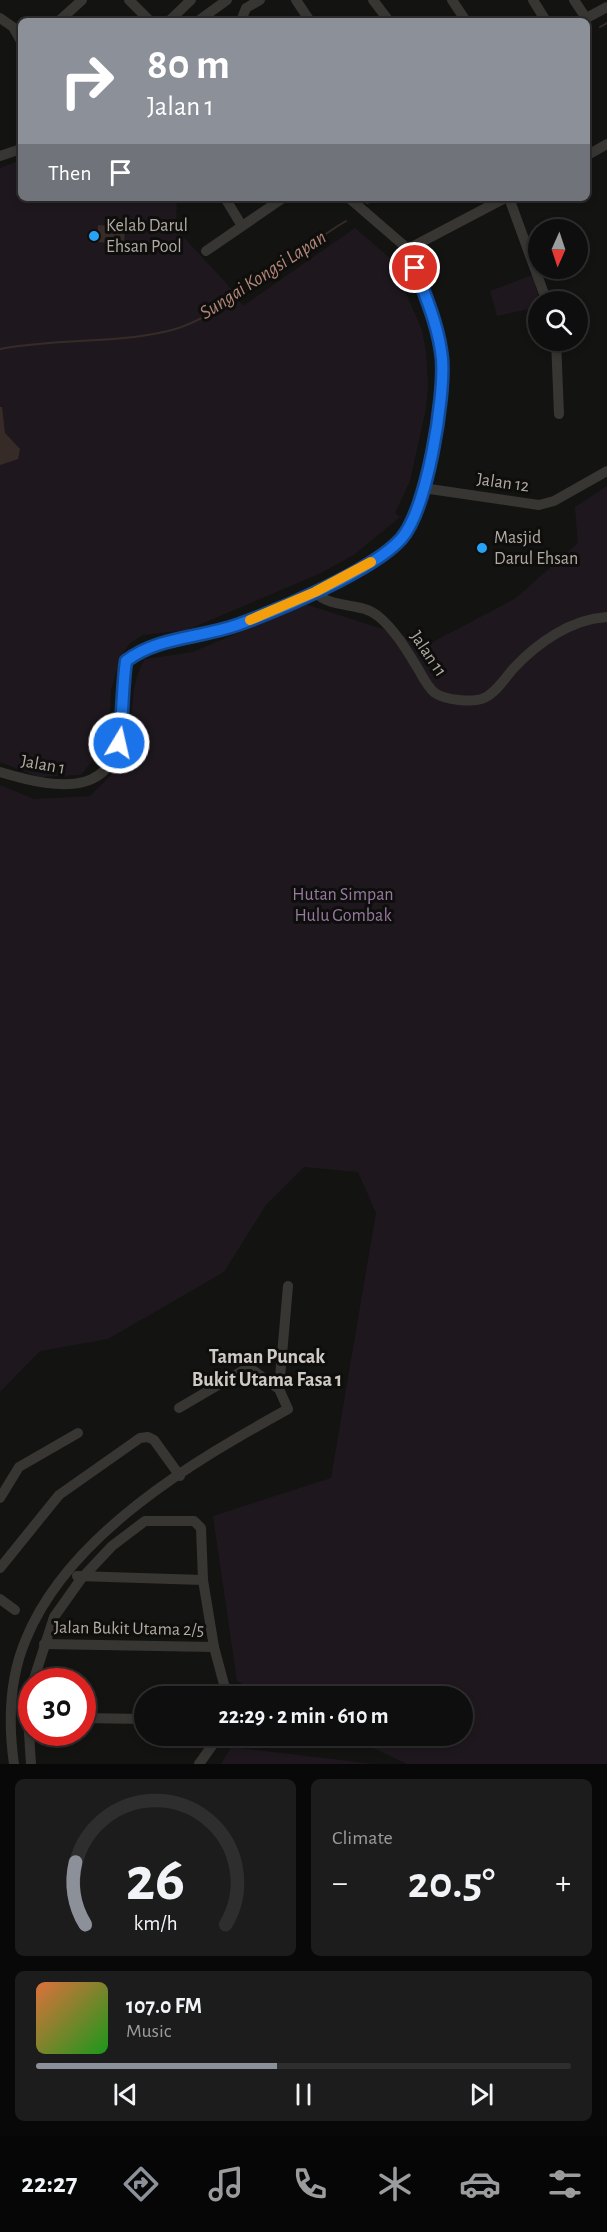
<!DOCTYPE html>
<html lang="en">
<head>
<meta charset="utf-8">
<style>
  :root { --surface:#0e0e0e; --page:#1c1c1c; --text:#f1f3f6; --muted:#9b9c9e; --line:#2e2e2e; --accent:#8c9099 }
  body { margin:0; font-family:"Alegreya Sans",sans-serif; background:var(--page); color:var(--text); height:100vh; display:flex; flex-direction:column; font-size:22px; white-space:nowrap }
  * { box-sizing:border-box; margin:0 }
  p { font-size:20px; color:var(--muted) }
  .icon { flex:none; width:33px; height:33px; fill:none; stroke:currentColor; stroke-width:2; stroke-linecap:round; stroke-linejoin:round }
  .map { position:relative; height:1764px; overflow:hidden }
  .side { display:flex; flex-direction:column; gap:15px; padding:15px; background:#080808; flex:1 }
  .side>* { flex:none }
  .guide { position:absolute; left:18px; top:18px; width:572px; height:183px; border-radius:9px; box-shadow:0 3px 9px #0003,0 0 0 2px var(--line); background:#8c9099; color:#fff; overflow:hidden }
  .needle { width:39px; rotate:183deg }
  .controls { position:absolute; left:528px; top:219px; display:grid; gap:12px }
  .controls a { display:grid; place-items:center; width:60px; height:60px; border-radius:50%; background:var(--surface); box-shadow:0 3px 9px #0003,0 0 0 2px var(--line); font-size:30px }
  .speed { position:absolute; left:18px; top:1668px; display:flex; gap:12px; font-size:30px; font-weight:700; text-align:center }
  .speed>* { display:grid; place-content:center; width:78px; height:78px; border-radius:50%; background:var(--surface); box-shadow:0 3px 9px #0003,0 0 0 2px var(--line); line-height:1 }
  .speed .limit { border:9px solid #d22; background:#fff; color:#111 }
  .pin { position:absolute; display:grid; place-items:center; width:51px; height:51px; color:#fff; margin:-26px; border:3px solid #fff; border-radius:50%; box-shadow:0 2px 6px #0007 }
  .me { position:absolute; width:66px; margin:-33px; rotate:9deg; stroke-linejoin:round; filter:drop-shadow(0 0 4px #0008) }
  .turn { display:flex; align-items:center; gap:21px; height:126px; padding:0 30px; font-size:27px }
  .turn .icon { width:78px; height:78px; stroke-width:2.5 }
  .turn b { display:block; font-size:42px; line-height:51px }
  .then { display:flex; align-items:center; height:57px; padding:0 30px; background:#0003; gap:12px; font-size:22px }
  .big { font-size:45px; font-weight:700; line-height:1.1 }
  .side .tile { flex:1; display:flex; flex-direction:column; justify-content:center; gap:9px; min-width:0; padding:0 21px; border-radius:9px; background:var(--page) }
  .side .dial { align-items:center; gap:0 }
  .dial svg { height:156px; overflow:visible; fill:none; stroke:var(--line); stroke-width:7; stroke-linecap:round; text-anchor:middle }
  .dial text { fill:var(--text); stroke:none }
  .song { display:flex; align-items:center; gap:18px }
  .cover { width:72px; height:72px; border-radius:9px; background:linear-gradient(135deg,hsl(20 70% 55%),hsl(120 70% 35%)) }
  .played { height:6px; border-radius:3px; background:linear-gradient(90deg,var(--accent) 45%,var(--line) 45%) }
  .keys { display:flex; justify-content:space-around; direction:ltr }
  .heat { display:flex; justify-content:space-between; align-items:center; font-size:33px; direction:ltr }
  .side .tiles { flex:1; display:grid; gap:15px; grid-template-columns:1fr 1fr }
  .tile:last-child { grid-column:span 2 }
  .trip { position:absolute; left:134px; top:1686px; width:339px; height:60px; border-radius:30px; background:var(--surface); box-shadow:0 3px 9px #0003,0 0 0 2px var(--line); font-weight:700; line-height:60px; text-align:center }
  .tab-bar { display:flex; height:96px; justify-content:space-around; align-items:center; background:#060606; color:var(--muted) }
  .tab-bar .icon { width:42px; height:42px }
  .tab-bar .selected { color:var(--accent) }
  .tab-bar b { font-size:27px; color:var(--text) }
  .map>svg:first-child { display:block }
</style>
</head>
<body>
<div class="map">
<svg width="607" height="1764" viewBox="0 0 607 1764">
  <rect width="100%" height="100%" fill="#131312"/>
  <g fill="#1e181e">
    <polygon points="21,160 21,198 177,198 176,229 228,285 243,306 355,228 391,259 422,330 426,351 428,386 426,408 410,481 395,513 400,517 355,554 321,573 187,630 143,635 130,643 121,656 111,690 110,713 103,748 81,775 39,777 0,762 0,168"/>
    <polygon points="532,275 540,301 538,307 497,316 490,291"/>
    <path d="M607,486V1764H407L348,1736H462V1696H269L237,1681L213,1516L331,1478L376,1213L358,1172L304,1167L266,1205L224,1272L108,1339L40,1351L0,1392V785L34,799L90,796C102,784 117,772 124,756C137,725 126,689 145,659L193,652L305,604L429,644L516,598L578,543L575,507Z"/>
    <polygon points="231,1747 374,1764 221,1764"/>
  </g>
  <g fill="#372b28">
    <polygon points="98,225 125,227 124,244 97,242"/>
    <polygon points="0,407 2,407 5,433 20,449 18,459 0,465"/>
  </g>
  <g fill="none" stroke-linecap="round" stroke-linejoin="round">
    <g stroke="#372b28" stroke-width="2">
      <polyline points="600,27 607,23"/>
      <polyline points="367,203 381,198"/>
      <path d="M0,349C55,338 113,344 168,331C225,317 293,252 346,221"/>
    </g>
    <g stroke="#383633" stroke-width="10">
      <polyline points="129,0 150,21"/>
      <polyline points="296,0 310,21"/>
      <polyline points="373,0 389,21"/>
      <polyline points="452,0 466,21"/>
      <polyline points="533,0 546,21"/>
      <polyline points="574,0 586,18"/>
      <polyline points="0,18 13,27 21,41"/>
      <polyline points="59,21 82,0"/>
      <polyline points="169,21 191,0"/>
      <polyline points="198,21 227,0"/>
      <polyline points="241,21 246,8 260,0"/>
      <polyline points="581,21 607,7"/>
      <polyline points="0,156 21,149"/>
      <polyline points="586,156 607,144"/>
      <polyline points="225,198 242,226"/>
      <polyline points="509,198 547,302"/>
      <polyline points="408,249 505,198"/>
      <polyline points="206,251 283,198"/>
      <polyline points="556,340 559,414"/>
      <polyline points="423,488 539,505 554,501 607,471"/>
      <path d="M315,592C332,610 360,601 378,616C394,629 406,649 417,667C422,675 427,687 435,693C445,700 473,703 484,698C496,693 505,678 513,669C537,643 571,619 607,617"/>
      <path d="M0,772C63,791 121,799 124,712C125,694 123,679 126,661L142,649L204,636L239,624L315,592L379,558L402,538L418,513L440,404L442,360L435,323L408,249L349,198"/>
      <polyline points="179,1408 242,1371 254,1371 279,1389"/>
      <polyline points="0,1498 19,1467 78,1433"/>
      <polyline points="0,1568 59,1495 140,1438 148,1437 154,1440 180,1476"/>
      <polyline points="77,1576 203,1580"/>
      <polyline points="0,1599 15,1610"/>
      <polyline points="44,1644 214,1647"/>
      <polyline points="33,1682 54,1617 81,1579 112,1546 145,1521 194,1521 201,1528 203,1580 214,1647 225,1688 224,1696"/>
      <polyline points="82,1718 144,1719"/>
      <path d="M14,1764C8,1722 9,1679 26,1639C69,1534 194,1461 288,1409L279,1389L288,1286"/>
      <polyline points="31,1764 28,1717 32,1690"/>
      <polyline points="199,1764 219,1736"/>
    </g>
  </g>
  <g fill="none" stroke-linecap="round" stroke-linejoin="round">
    <g stroke="#114b97" stroke-width="15">
      <path id="route" d="M119,743C123,716 122,689 126,661C157,637 200,638 237,625C279,610 372,571 401,539C427,510 445,398 442,359C439,327 426,298 415,268"/>
    </g>
    <use href="#route" stroke="#1a73e8" stroke-width="10"/>
    <polyline stroke="#f59e0b" stroke-width="10" points="250,620 315,592 371,562"/>
  </g>
  <g fill="#28a2f6" stroke="#0e0e0d" stroke-width="2">
    <circle cx="94" cy="236" r="6"/>
    <circle cx="482" cy="548" r="6"/>
  </g>
  <g text-anchor="middle" dominant-baseline="central" stroke-width="6" stroke-linejoin="round" paint-order="stroke">
    <g font-size="18" fill="#b4aaa3" stroke="#0e0e0d" text-anchor="start">
      <text x="106" y="226">Kelab Darul<tspan x="106" dy="21">Ehsan Pool</tspan></text>
      <text x="494" y="538">Masjid<tspan x="494" dy="21">Darul Ehsan</tspan></text>
    </g>
    <g font-size="18" fill="#b4aaa3" stroke="#0e0e0d">
      <text transform="translate(503 483) rotate(8)">Jalan 12</text>
      <text transform="translate(428 654) rotate(56)">Jalan 11</text>
      <text transform="translate(43 765) rotate(10)">Jalan 1</text>
      <text transform="translate(129 1629) rotate(1)">Jalan Bukit Utama 2/5</text>
    </g>
    <g font-size="18" fill="#9879a0" stroke="#0e0e0d">
      <text x="343" y="895">Hutan Simpan<tspan x="343" dy="21">Hulu Gombak</tspan></text>
    </g>
    <g font-size="20" font-style="italic" fill="#b18478" stroke="#0e0e0d">
      <text transform="translate(263 275) rotate(-33)">Sungai Kongsi Lapan</text>
    </g>
    <g font-size="20" font-weight="bold" fill="#d0cac4" stroke="#0e0e0d">
      <text x="267" y="1357">Taman Puncak<tspan x="267" dy="23">Bukit Utama Fasa 1</tspan></text>
    </g>
  </g>
</svg>
<div class="controls">
<a><svg class="needle" viewBox="-14 -14 28 28"><path d="M0-13l5 13h-10z" fill="#e53935"/><path d="M0 13l5-13h-10z" fill="#9b9c9e"/></svg></a>
<a><svg class="icon" aria-label="search" viewBox="0 0 24 24"><circle cx="10" cy="10" r="6"/><path d="M15 15l6 6"/></svg></a>
</div>
<div class="speed"><div class="limit">30</div></div>
<div class="pin" style="left:415px;top:268px;background:#d93025"><svg class="icon" aria-label="arrive" viewBox="0 0 24 24"><path d="M6 21V4h12l-3 4 3 4H6"/></svg></div>
<svg class="me" style="left:119px;top:743px" viewBox="-20 -20 40 40"><circle r="17" fill="#1a73e8" stroke="#fff" stroke-width="3"/><path d="M0-11L8 9 0 5-8 9z" fill="#fff"/></svg>
<div class="trip">22:29 · 2 min · 610 m</div>
<div class="guide">
<div class="turn"><svg class="icon" aria-label="right" viewBox="0 0 24 24"><path d="M7 20v-9h11M14 6l5 5-5 5"/></svg><div><b>80 m</b>Jalan 1</div></div>
<div class="then">Then<svg class="icon" aria-label="arrive" viewBox="0 0 24 24"><path d="M6 21V4h12l-3 4 3 4H6"/></svg></div>
</div>
</div>
<section class="side">
<div class="tiles">
<div class="tile dial"><svg viewBox="0 0 100 80">
<path d="M14 69A42 42 0 1 1 86 69"/>
<path d="M14 69A42 42 0 0 1 9 37" stroke="#8c9099"/>
<text x="50" y="56" font-size="32" font-weight="700">26</text>
<text x="50" y="72" font-size="11">km/h</text>
</svg></div>
<div class="tile"><p>Climate</p>
<div class="heat"><a>−</a><b class="big">20.5°</b><a>+</a></div>
</div>
<div class="tile">
<div class="song"><i class="cover"></i><div><b>107.0 FM</b><p>Music</p></div></div>
<div class="played"></div>
<div class="keys"><svg class="icon" aria-label="previous" viewBox="0 0 24 24"><path d="M18 5L8 12l10 7zM5 5v14"/></svg><svg class="icon" aria-label="pause" viewBox="0 0 24 24"><path d="M8 5v14M16 5v14"/></svg><svg class="icon" aria-label="next" viewBox="0 0 24 24"><path d="M6 5l10 7-10 7zM19 5v14"/></svg></div>
</div>
</div>
</section>
<nav class="tab-bar">
<b>22:27</b>
<svg class="icon selected" aria-label="directions" viewBox="0 0 24 24"><path d="M12 3l9 9-9 9-9-9zM9 14v-3h6M13 9l2 2-2 2"/></svg>
<svg class="icon" aria-label="music" viewBox="0 0 24 24"><path d="M9 18V5l10-2v13"/><circle cx="6" cy="18" r="3"/><circle cx="16" cy="16" r="3"/></svg>
<svg class="icon" aria-label="phone" viewBox="0 0 24 24"><path d="M5 4h4l2 5-3 2q2 4 5 5l2-3 5 2v4C11 20 4 13 5 4z"/></svg>
<svg class="icon" aria-label="climate" viewBox="0 0 24 24"><path d="M12 3v18M4 7l16 10M4 17L20 7"/></svg>
<svg class="icon" aria-label="car" viewBox="0 0 24 24"><path d="M5 17H2v-5l4-1 3-4h7l3 4 3 1v5h-3M9 17h6M6 11h13"/><circle cx="7" cy="17" r="2"/><circle cx="17" cy="17" r="2"/></svg>
<svg class="icon" aria-label="filters" viewBox="0 0 24 24"><path d="M4 7h16M4 17h16"/><circle cx="9" cy="7" r="2"/><circle cx="15" cy="17" r="2"/></svg>
</nav>
</body>
</html>
